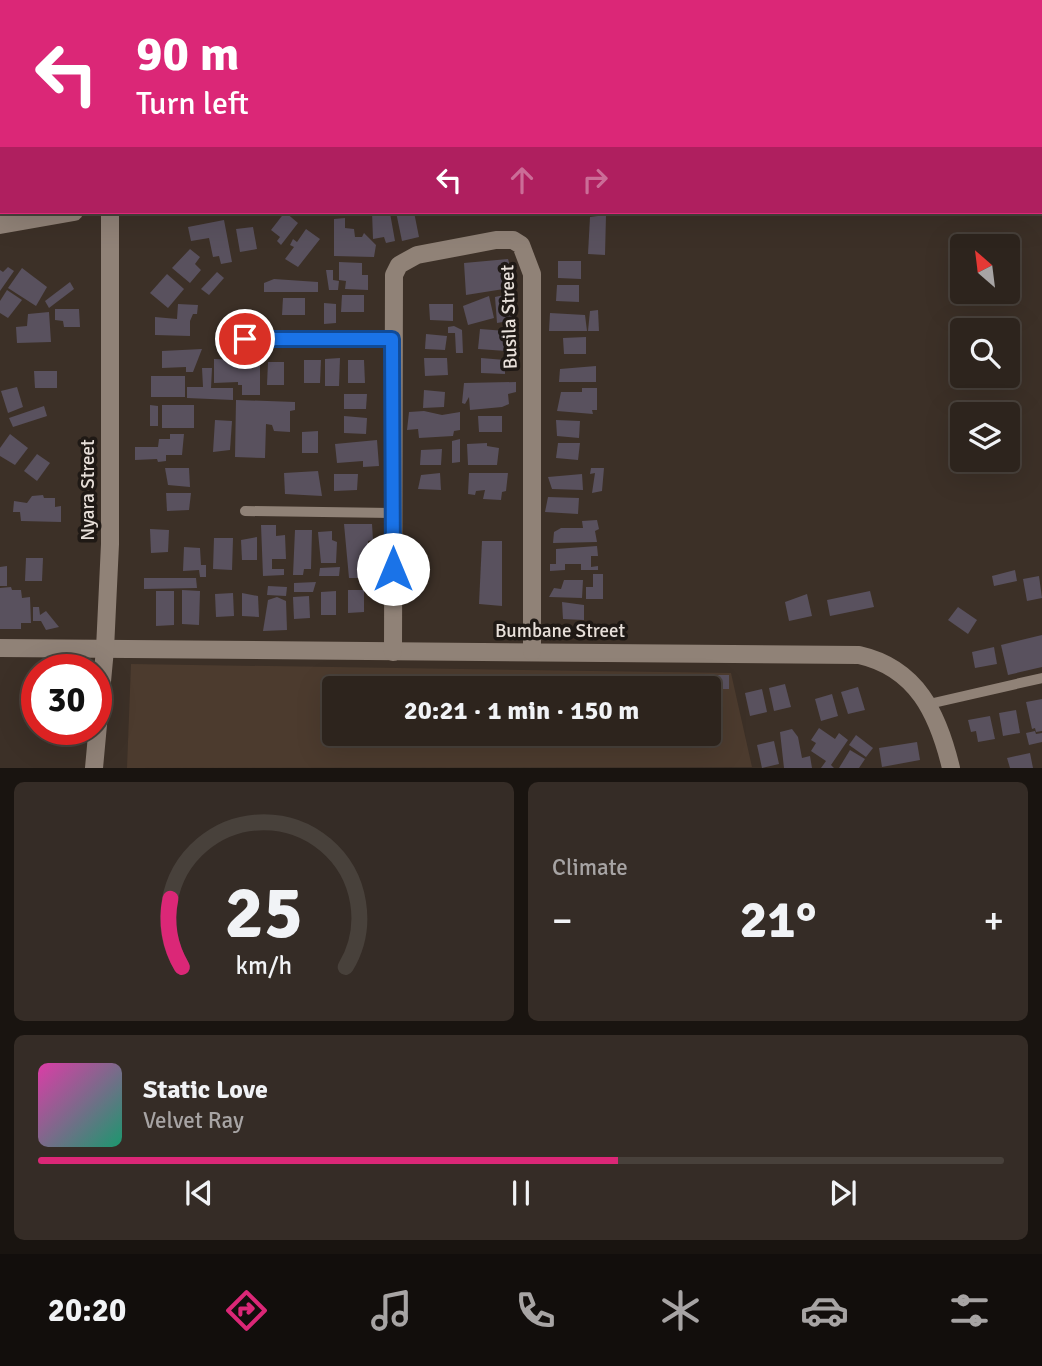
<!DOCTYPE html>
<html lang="en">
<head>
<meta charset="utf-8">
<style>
  :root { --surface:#2d241d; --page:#352c26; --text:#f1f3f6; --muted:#a7a4a4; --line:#48413b; --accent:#db2777 }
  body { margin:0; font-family:Signika,sans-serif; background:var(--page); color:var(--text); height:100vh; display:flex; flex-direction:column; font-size:26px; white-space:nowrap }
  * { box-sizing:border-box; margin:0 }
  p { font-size:23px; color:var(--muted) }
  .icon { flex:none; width:38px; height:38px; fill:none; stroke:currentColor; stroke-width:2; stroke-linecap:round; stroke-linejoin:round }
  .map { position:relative; height:768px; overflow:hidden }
  .panel { display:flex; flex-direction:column; gap:14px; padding:14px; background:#191410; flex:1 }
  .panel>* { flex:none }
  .banner { position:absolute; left:0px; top:0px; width:1043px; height:214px; box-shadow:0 7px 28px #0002,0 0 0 2px var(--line); background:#db2777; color:#fff; overflow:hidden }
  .needle { width:46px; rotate:332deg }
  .tools { position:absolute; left:950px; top:234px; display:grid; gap:14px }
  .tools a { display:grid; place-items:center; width:70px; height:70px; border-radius:7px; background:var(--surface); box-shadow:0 7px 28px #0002,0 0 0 2px var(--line); font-size:35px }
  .speed { position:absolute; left:21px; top:654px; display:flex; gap:14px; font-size:35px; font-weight:700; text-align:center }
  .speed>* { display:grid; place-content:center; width:91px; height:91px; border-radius:50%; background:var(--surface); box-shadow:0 7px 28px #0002,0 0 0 2px var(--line); line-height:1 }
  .speed .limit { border:10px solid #d22; background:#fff; color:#111 }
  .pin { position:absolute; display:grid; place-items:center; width:60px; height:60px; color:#fff; margin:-30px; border:4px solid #fff; border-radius:50%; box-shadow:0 2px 7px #0007 }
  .me { position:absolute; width:77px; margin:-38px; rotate:0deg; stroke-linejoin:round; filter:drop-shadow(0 0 5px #0008) }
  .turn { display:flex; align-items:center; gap:24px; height:147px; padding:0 21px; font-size:32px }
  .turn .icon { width:91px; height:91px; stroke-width:2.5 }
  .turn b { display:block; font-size:49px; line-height:60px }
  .lanes { display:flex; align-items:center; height:66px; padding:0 21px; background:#0003; justify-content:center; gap:35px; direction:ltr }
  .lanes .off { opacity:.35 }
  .big { font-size:52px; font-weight:700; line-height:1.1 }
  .panel .widget { flex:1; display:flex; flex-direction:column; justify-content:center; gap:10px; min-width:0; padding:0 24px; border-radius:10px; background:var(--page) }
  .panel .dial { align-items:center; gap:0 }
  .dial svg { height:182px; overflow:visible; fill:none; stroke:var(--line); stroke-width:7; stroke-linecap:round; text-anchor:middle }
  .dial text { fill:var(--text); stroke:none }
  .song { display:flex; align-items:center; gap:21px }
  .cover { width:84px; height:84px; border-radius:10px; background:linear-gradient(135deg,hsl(320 70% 55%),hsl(160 70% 35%)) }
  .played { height:7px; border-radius:4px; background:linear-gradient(90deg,var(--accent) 60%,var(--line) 60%) }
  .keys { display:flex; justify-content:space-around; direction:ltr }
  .heat { display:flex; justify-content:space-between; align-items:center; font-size:38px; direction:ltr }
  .panel .tiles { flex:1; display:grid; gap:14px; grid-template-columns:1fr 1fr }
  .widget:last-child { grid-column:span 2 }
  .trip { position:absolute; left:322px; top:676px; width:399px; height:70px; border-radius:7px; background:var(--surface); box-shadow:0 7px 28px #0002,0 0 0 2px var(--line); font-weight:700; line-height:70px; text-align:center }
  .dock { display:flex; height:112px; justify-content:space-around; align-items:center; background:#120e0c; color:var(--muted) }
  .dock .icon { width:49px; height:49px }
  .dock .active { color:var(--accent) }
  .dock b { font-size:32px; color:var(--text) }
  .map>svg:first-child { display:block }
</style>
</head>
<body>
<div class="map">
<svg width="1042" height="768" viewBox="0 0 1042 768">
  <rect width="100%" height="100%" fill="#3c3027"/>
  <path fill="#4c3b2e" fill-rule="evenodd" d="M131,664L731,673L752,767L127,768ZM334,688H709V733H334Z"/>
  <g fill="#59515e">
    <polygon points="285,212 298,223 281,245 277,241 280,237 271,230"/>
    <polygon points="372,212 390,213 395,241 386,243 384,237 373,239"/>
    <polygon points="396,212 414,212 419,237 402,241"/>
    <polygon points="606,215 605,255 588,254 590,217"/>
    <polygon points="345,218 345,228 354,229 355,237 362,237 364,233 376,245 374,257 334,256 334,219"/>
    <polygon points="224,220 232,262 221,264 219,256 213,257 209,238 191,241 188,227"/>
    <polygon points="253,227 257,249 240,252 236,229"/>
    <polygon points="306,229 320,239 298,267 285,259 294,247 290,245 293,239 297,242"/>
    <polygon points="190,249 200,257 195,264 201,270 190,283 172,268"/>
    <polygon points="508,259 516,287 466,295 464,263"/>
    <polygon points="558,261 581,261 581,279 558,278"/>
    <polygon points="339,262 362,263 362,275 368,275 368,290 345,289 346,281 339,280"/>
    <polygon points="8,267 14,271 0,291 0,270 3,272"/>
    <polygon points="22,268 47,287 36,306 8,288"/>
    <polygon points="326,270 333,270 333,280 339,281 338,290 329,290"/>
    <polygon points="217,272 224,278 209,295 201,289"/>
    <polygon points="167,274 184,289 168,308 150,293"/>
    <polygon points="274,279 318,282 318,292 264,292 264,283"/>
    <polygon points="70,282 74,289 49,308 45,301"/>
    <polygon points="557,285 579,285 579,302 556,301"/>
    <polygon points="7,290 22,300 8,318 0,313 0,301"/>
    <polygon points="342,295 364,295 364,312 341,312"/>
    <polygon points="504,295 511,311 515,310 515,320 497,323 495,297"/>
    <polygon points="489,296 494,318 468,325 463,306"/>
    <polygon points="283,298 305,298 305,315 282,315"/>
    <polygon points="324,303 336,304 336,323 324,324"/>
    <polygon points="178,304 198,305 197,314 193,314 190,321 190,336 155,335 155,317 177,319"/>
    <polygon points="429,304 453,304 453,321 430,320"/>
    <polygon points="55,309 79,309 80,327 64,327 63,321 55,320"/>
    <polygon points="598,310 599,331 588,331 590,311"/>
    <polygon points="49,312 51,342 17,343 16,327 27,326 28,314"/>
    <polygon points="550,313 585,315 587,331 549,331"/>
    <polygon points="454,326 462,330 463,353 456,353 455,333 448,333 448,327"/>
    <polygon points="480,329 506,331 506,351 478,349"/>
    <polygon points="426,334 447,336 445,350 425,349"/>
    <polygon points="586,337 586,354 564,354 563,338"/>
    <polygon points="202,349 193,372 186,372 186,367 162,368 162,351"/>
    <polygon points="237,349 246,349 246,357 260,357 260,395 242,395 242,385 238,385 238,382 214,383 214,359 238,360"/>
    <polygon points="340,358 339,386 325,386 325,359"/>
    <polygon points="424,358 447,358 448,375 425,376"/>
    <polygon points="481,358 505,360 505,374 481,373"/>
    <polygon points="304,360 321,360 320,383 304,383"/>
    <polygon points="348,360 364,360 365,383 348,383"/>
    <polygon points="268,362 284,362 284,385 267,385"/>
    <polygon points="596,366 596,382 559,382 560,369"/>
    <polygon points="202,368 212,368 211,388 233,388 233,400 187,398 187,387 203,387"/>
    <polygon points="34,371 57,371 57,388 35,388"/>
    <rect x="151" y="376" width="34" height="21"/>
    <polygon points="516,382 516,392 508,394 509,404 502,407 470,410 469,397 465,404 462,403 464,383"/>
    <polygon points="17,387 23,407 8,413 1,391"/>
    <polygon points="582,388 597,388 597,410 592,410 593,414 557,411 561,392 582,392"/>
    <polygon points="424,390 445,392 444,407 423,408"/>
    <polygon points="344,394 367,394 366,409 344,409"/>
    <polygon points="236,400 295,402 295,410 290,411 290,432 274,431 272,425 266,424 265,458 235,457"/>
    <polygon points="150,405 158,406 158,426 150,426"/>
    <rect x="162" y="405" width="32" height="23"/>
    <polygon points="44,406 47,416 13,427 9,418"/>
    <polygon points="424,411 442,415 460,412 460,430 454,431 453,436 419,438 418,429 407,430 409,412"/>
    <polygon points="344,416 367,418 366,434 344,433"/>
    <polygon points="478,416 502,416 502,432 479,432"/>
    <polygon points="215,420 232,421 230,450 213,452"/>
    <polygon points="556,420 580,421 579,438 557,436"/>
    <polygon points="318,431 318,453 302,453 302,432"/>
    <polygon points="10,434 28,448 15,465 0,456 0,448"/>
    <polygon points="170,434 184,434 182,455 166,455 166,461 158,462 157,459 135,460 135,447 158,447 159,439 170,439"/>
    <polygon points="460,439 460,462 452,463 452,441"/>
    <polygon points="377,440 379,466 363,467 363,461 337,463 335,444"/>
    <polygon points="487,443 487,446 499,448 497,465 468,465 467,444"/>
    <polygon points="558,443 580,443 578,460 556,458"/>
    <polygon points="442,449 441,465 420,465 421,450"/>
    <polygon points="37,454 50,463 37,481 24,471"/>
    <polygon points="165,468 189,468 190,487 168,485"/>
    <polygon points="591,468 604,468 602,491 592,493 595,473 590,474"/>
    <polygon points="318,471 322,496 285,494 284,473"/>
    <polygon points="440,473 441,490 418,489 421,475"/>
    <polygon points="469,473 508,473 506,491 502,492 501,500 483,499 485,490 476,491 475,495 468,494"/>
    <polygon points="334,474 358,474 357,490 334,491"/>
    <polygon points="582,474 583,490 552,489 548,477"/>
    <polygon points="166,493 191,493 189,510 167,511"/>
    <polygon points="43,495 44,498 55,498 55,507 61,506 61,522 21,521 20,512 13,512 14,501 27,503 32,496"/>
    <polygon points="548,497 579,498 578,514 545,512"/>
    <polygon points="597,520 599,529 595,531 597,542 553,543 554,532 561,528 583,528 582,521"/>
    <polygon points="344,524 372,524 373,540 368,541 369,578 349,578"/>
    <polygon points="261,525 276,525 276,536 285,535 286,559 272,559 272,569 284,569 284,575 263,576"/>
    <polygon points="150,529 169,530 168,552 151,553"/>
    <polygon points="295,530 312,530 311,569 304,569 303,575 293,575"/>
    <polygon points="332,531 332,540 337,542 336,563 321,563 318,532"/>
    <polygon points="257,537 257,560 242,560 241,540"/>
    <polygon points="214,538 233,538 232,570 213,569"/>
    <polygon points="482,541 502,541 502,606 479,604"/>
    <polygon points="597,546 598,556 591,556 591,567 598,566 598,570 581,570 581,564 565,564 565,570 550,571 550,564 556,564 556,549"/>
    <polygon points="184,547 200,548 201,565 206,565 206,577 200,577 199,570 183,571"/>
    <polygon points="26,558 43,558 42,581 25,581"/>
    <polygon points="7,566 7,586 0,586 0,567"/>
    <polygon points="340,567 339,576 319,576 320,568"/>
    <polygon points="1015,570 1017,581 994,586 992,576"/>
    <polygon points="593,574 603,574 603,599 586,599 586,587 593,587"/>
    <polygon points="1039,576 1042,598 1027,601 1023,579"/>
    <polygon points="144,578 196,578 197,588 144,589"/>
    <polygon points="564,580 583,580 582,598 549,597 554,588 561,589"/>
    <polygon points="316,582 313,592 294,592 294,583"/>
    <polygon points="268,586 287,587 286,596 267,595"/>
    <polygon points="11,587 12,590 21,590 22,598 30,597 31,623 21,623 21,629 0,629 0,588"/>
    <polygon points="182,590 200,591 199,625 182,624"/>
    <polygon points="348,590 364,590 364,612 348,613"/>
    <polygon points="156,591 174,591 174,625 156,626"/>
    <polygon points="336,591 336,615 321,615 321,592"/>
    <polygon points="870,591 874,607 830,616 827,600"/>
    <polygon points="233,593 234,616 216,617 215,594"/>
    <polygon points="242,593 258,596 259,617 242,616"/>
    <polygon points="807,594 812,616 789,621 785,602"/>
    <polygon points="309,596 310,618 294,619 293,597"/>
    <polygon points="277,597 286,601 287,630 263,631 268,600"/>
    <polygon points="562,602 584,605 584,620 563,619"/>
    <polygon points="33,607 39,607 40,615 46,611 59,627 46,630 41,621 33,621"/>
    <polygon points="958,607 977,620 968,634 948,620"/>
    <polygon points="1042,635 1042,667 1008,675 1001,645"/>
    <polygon points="994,647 997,664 975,668 972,652"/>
    <rect x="713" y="675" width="16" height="14"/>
    <polygon points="785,684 791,707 774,711 769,688"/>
    <polygon points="858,687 865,710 848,714 841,692"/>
    <polygon points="762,689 767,712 750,716 745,693"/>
    <polygon points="832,694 838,716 821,721 815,699"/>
    <polygon points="1042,699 1042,731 1036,732 1035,728 1032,729 1026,702"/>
    <polygon points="1016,710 1020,733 1003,736 999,713"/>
    <polygon points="990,716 995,739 978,742 976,731 971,732 968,720"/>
    <polygon points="819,728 835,739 839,733 848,740 831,765 834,768 821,768 826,761 811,751 816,743 811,740"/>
    <polygon points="792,729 798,737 802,758 810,756 812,768 784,768 780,732"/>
    <polygon points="1035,731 1036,734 1042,733 1042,742 1029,745 1026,733"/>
    <polygon points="856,735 873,748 866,757 849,745"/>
    <polygon points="774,741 779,764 762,768 757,745"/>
    <polygon points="917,742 920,760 882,767 879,748"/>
    <polygon points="850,750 865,759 859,768 839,768"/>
    <polygon points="1030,753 1033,768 1010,768 1007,758"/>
  </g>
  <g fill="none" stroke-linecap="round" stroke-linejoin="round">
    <g stroke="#908277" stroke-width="10">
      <polyline points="245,339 392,339"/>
      <polyline points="245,511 392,513"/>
      <polyline points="929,704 1042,678"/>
    </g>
    <g stroke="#908277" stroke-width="18">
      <polyline points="294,0 296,2"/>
      <polyline points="555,2 564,0"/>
      <polyline points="0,114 2,115"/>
      <path d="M0,648L859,655C917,668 938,714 951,768"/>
      <polyline points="393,652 394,275 399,265 417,255 496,240 513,240 521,245 532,274 532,652"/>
      <polyline points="94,768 105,649 110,544 110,212"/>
    </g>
    <g stroke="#908277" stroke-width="18">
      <polyline points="1041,31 1042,31"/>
      <polyline points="0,225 74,212"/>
    </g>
  </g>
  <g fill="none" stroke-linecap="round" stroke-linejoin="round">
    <g stroke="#114b97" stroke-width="18">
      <polyline id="route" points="245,339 392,339 393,569"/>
    </g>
    <use href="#route" stroke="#1a73e8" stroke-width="12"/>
  </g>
  <g text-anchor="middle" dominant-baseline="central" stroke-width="7" stroke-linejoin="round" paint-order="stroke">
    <g font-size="19" fill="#e8e0da" stroke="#1f1915">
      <text transform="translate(509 317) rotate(-92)">Busila Street</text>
      <text transform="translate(88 490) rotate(-90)">Nyara Street</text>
      <text x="560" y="631">Bumbane Street</text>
    </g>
  </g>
</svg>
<div class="tools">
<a><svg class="needle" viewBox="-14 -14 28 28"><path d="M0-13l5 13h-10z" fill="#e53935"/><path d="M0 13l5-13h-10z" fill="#a7a4a4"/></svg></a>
<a><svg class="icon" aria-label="search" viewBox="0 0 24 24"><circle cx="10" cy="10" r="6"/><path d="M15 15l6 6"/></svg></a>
<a><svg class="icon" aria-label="layers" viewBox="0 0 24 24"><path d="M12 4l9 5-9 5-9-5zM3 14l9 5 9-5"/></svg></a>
</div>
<div class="speed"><div class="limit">30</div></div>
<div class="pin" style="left:245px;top:339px;background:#d93025"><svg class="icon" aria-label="arrive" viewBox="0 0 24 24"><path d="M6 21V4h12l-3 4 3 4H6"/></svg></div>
<svg class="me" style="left:393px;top:569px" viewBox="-20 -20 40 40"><circle r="19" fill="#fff"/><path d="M0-13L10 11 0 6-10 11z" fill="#1a73e8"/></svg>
<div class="trip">20:21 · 1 min · 150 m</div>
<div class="banner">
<div class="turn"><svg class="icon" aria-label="left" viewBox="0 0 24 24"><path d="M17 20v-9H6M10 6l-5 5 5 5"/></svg><div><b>90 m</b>Turn left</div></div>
<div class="lanes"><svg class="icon" aria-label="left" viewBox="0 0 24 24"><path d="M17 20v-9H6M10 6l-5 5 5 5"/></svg><svg class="icon off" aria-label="ahead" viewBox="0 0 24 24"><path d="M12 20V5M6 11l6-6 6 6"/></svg><svg class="icon off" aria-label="right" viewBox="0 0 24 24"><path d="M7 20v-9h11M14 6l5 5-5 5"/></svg></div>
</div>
</div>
<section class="panel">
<div class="tiles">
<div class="widget dial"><svg viewBox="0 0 100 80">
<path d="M14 69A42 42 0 1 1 86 69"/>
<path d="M14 69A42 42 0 0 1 9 39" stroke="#db2777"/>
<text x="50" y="56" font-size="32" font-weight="700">25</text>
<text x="50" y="72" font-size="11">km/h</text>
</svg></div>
<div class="widget"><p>Climate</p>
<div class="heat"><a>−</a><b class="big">21°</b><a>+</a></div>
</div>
<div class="widget">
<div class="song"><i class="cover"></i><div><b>Static Love</b><p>Velvet Ray</p></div></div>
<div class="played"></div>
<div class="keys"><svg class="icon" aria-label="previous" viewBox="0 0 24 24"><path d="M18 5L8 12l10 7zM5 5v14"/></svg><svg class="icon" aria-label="pause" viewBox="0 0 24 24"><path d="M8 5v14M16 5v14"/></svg><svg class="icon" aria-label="next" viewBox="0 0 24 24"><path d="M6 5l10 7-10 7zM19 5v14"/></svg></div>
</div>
</div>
</section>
<nav class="dock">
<b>20:20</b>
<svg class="icon active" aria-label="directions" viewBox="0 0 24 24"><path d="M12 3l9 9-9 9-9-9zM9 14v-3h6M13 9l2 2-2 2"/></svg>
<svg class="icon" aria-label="music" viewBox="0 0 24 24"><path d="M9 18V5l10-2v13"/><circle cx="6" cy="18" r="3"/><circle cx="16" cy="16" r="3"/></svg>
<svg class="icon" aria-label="phone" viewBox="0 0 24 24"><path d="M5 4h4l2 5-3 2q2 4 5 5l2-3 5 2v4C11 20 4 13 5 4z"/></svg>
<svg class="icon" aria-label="climate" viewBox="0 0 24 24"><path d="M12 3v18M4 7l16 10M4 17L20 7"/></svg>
<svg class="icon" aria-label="car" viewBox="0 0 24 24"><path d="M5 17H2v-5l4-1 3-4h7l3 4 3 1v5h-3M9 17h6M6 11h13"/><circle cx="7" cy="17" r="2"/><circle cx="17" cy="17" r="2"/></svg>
<svg class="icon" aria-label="filters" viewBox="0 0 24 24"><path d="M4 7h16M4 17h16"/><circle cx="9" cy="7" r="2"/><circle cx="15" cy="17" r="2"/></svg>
</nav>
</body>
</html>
